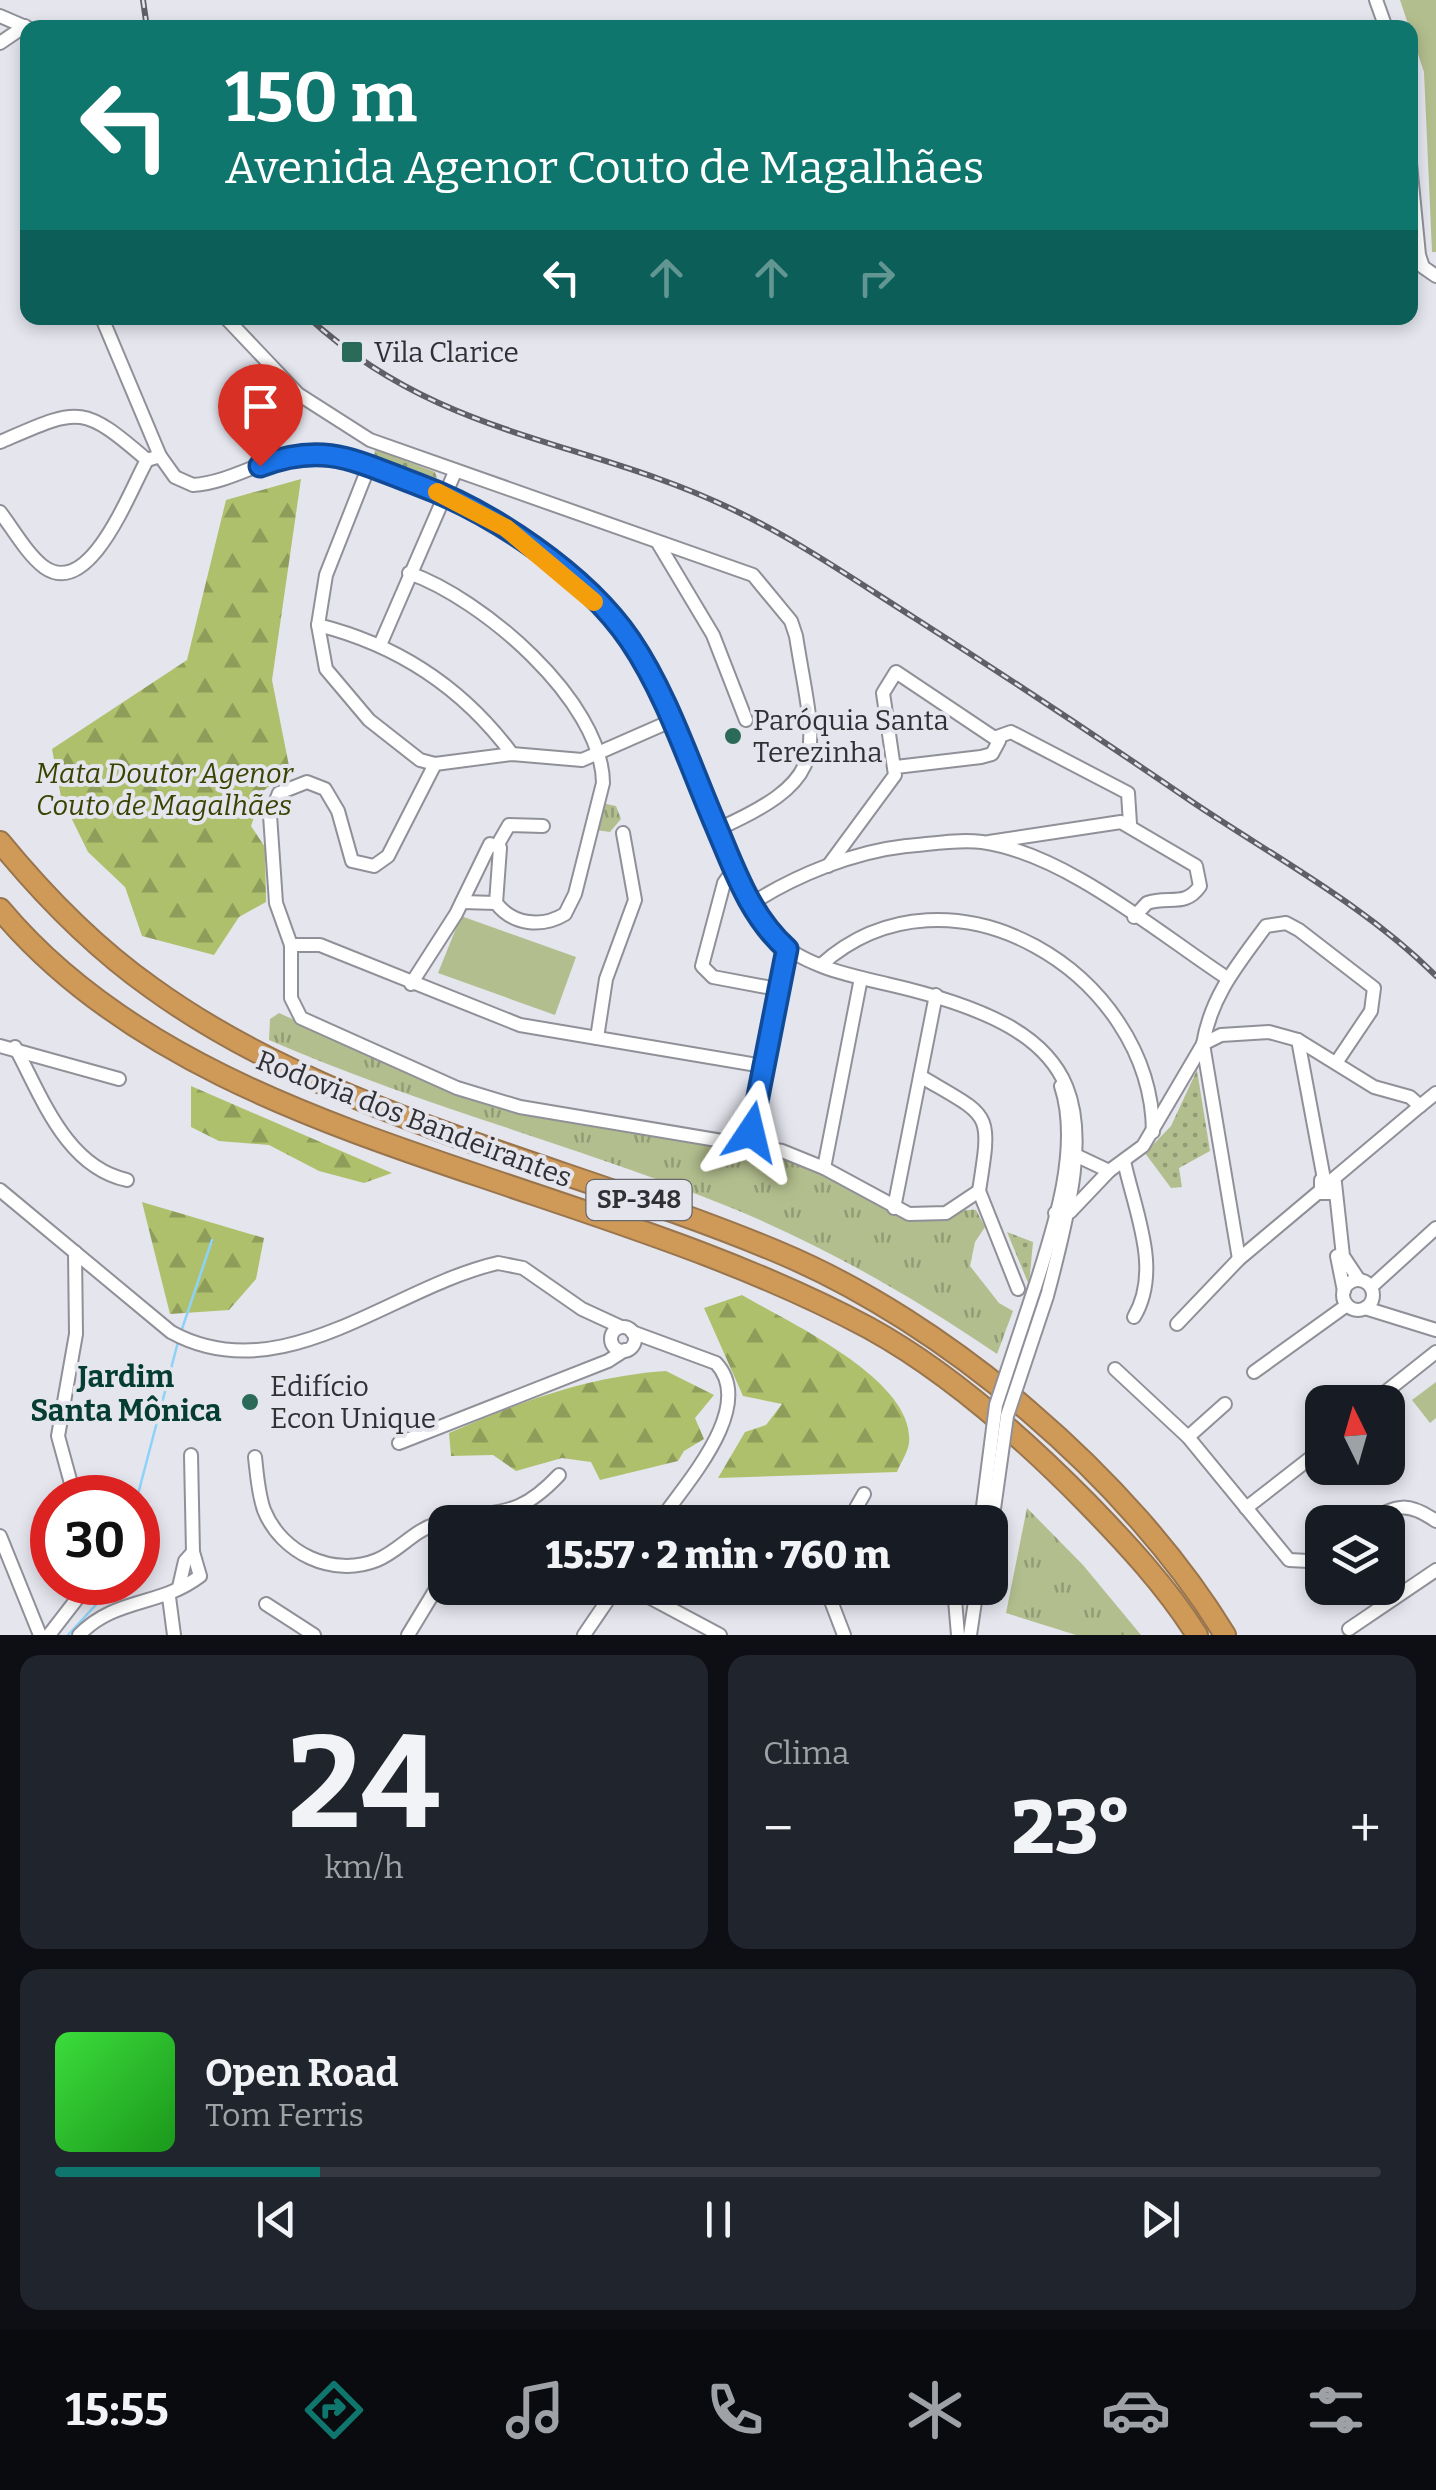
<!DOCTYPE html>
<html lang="pt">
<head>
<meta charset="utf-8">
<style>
  :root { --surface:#171b24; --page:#20242c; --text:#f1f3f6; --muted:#9ea1a6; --line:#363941; --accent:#0f766e }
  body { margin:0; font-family:Bitter,serif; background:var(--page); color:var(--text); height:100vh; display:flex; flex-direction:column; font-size:38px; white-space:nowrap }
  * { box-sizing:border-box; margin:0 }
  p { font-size:32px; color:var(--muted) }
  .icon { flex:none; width:55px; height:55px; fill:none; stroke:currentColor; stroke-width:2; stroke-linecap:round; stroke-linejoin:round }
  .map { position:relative; height:1635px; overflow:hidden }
  .details { display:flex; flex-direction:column; gap:20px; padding:20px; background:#0d0f14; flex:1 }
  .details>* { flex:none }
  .guide { position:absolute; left:20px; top:20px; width:1398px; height:305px; border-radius:20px; box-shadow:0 5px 15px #0003; background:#0f766e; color:#fff; overflow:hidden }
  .needle { width:65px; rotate:355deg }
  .buttons { position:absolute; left:1305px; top:1385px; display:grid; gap:20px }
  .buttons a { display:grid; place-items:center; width:100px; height:100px; border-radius:20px; background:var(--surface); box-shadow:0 5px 15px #0003; font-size:50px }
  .speed { position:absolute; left:30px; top:1475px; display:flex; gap:20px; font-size:50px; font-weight:700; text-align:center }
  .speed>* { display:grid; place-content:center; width:130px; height:130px; border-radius:50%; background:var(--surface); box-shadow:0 5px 15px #0003; line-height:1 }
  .speed .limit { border:15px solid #d22; background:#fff; color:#111 }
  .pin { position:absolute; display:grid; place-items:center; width:85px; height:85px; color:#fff; margin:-102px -42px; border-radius:50% 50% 50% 0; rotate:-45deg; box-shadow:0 0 10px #0007 }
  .pin .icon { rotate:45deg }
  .me { position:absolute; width:110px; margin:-55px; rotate:10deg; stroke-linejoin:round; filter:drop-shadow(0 0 8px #0008) }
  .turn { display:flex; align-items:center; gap:35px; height:210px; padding:0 40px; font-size:45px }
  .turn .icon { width:130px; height:130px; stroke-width:2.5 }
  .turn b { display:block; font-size:70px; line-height:85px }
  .lanes { display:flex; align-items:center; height:95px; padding:0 40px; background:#0003; justify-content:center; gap:50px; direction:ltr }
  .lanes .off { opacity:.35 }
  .big { font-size:75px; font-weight:800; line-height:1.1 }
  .details .card { flex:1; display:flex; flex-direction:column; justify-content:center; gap:15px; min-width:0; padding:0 35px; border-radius:20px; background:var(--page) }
  .details .dial { align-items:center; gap:0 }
  .dial b { font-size:130px; line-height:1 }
  .song { display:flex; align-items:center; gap:30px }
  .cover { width:120px; height:120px; border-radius:15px; background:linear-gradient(135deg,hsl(120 70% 55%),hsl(120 70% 35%)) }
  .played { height:10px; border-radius:5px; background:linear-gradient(90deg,var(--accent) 20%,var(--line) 20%) }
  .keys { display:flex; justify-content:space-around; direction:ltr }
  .heat { display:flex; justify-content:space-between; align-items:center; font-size:55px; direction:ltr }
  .details .tiles { flex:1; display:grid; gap:20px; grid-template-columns:1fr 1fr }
  .card:last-child { grid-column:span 2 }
  .trip { position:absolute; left:428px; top:1505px; width:580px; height:100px; border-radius:20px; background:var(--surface); box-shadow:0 5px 15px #0003; font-weight:800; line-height:100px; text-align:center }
  .tab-bar { display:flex; height:160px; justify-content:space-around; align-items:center; background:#090b0e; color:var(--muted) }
  .tab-bar .icon { width:70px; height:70px }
  .tab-bar .active { color:var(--accent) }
  .tab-bar b { font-size:45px; color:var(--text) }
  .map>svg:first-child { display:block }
</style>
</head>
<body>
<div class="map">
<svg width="1436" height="1635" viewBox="0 0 1436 1635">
  <defs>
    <pattern id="grass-tufts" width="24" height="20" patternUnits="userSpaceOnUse" patternTransform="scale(2.5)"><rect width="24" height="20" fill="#b3be8e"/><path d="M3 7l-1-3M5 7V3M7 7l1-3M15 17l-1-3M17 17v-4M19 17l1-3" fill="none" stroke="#929b75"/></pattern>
    <pattern id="forest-firs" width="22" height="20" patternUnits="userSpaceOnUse" patternTransform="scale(2.5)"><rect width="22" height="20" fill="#afc06c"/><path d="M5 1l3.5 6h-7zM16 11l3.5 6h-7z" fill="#8f9d5a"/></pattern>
    <pattern id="park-dots" width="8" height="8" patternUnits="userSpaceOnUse" patternTransform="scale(2.5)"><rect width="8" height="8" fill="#b3be8e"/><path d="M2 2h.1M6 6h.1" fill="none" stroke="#929b75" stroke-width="1.8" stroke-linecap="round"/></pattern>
  </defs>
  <rect width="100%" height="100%" fill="#e5e5ee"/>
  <g fill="url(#grass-tufts)">
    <polygon points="602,803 616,806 621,819 610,832 596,830"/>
    <path d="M279,1013L456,1092L781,1155C813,1168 898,1219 923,1220C943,1221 957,1208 976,1210L985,1227L975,1242L970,1266L999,1303L1013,1311L997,1354C904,1291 809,1237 704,1197C560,1141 411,1102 269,1040L270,1019Z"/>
    <polygon points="1027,1508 1083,1565 1141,1635 1076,1635 1006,1613"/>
  </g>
  <g fill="url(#forest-firs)">
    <polygon points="301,479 272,680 290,771 263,791 251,826 265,847 266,902 239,917 214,955 142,936 125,887 88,852 61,797 52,749 187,660 226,500"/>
    <polygon points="191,1086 392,1173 364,1183 319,1171 269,1145 219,1141 191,1127"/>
    <polygon points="142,1202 264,1238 256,1279 229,1310 170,1314"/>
    <path d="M742,1295C788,1322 916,1380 909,1443C908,1452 900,1464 897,1472L718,1478L745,1432L766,1425L782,1404L743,1396L704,1308Z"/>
    <path d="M666,1371L714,1395L695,1418L704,1439L684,1451L678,1461L600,1480L591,1462L562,1458L516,1471L493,1455L451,1456L449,1433C519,1402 589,1376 666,1371Z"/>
  </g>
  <g fill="url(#park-dots)">
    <polygon points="375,449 435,472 437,478 431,483 374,458"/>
    <polygon points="1197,1070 1210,1151 1179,1168 1182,1187 1171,1188 1145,1153 1171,1126"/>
    <polygon points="1007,1232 1033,1242 1029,1285"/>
  </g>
  <g fill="#b3be8e">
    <polygon points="1400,0 1436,0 1436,252 1432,252 1424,72"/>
    <polygon points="461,916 576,957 555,1015 438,973"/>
    <polygon points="1436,1382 1436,1418 1430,1423 1412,1400"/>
  </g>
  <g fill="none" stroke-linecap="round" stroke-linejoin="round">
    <g stroke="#8dd2f8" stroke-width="2.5">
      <polyline points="182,1329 212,1240"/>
      <polyline points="137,1498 178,1342"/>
      <polyline points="68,1635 117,1582"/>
    </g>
    <g stroke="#909098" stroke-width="16">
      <g id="minor">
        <polyline points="1376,0 1386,28"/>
        <polyline points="0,16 28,28"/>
        <polyline points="0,43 25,26"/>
        <polyline points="1410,163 1419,255 1423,267 1436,276"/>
        <polyline points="102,318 160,456"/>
        <path d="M226,318L298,394L370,440L753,575L791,621L796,636C814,751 836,776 718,829"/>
        <path d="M0,442C79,408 81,403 147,460"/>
        <path d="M147,460L160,456L175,477L193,485C238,482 277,448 323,452C346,454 367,465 388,473C479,508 566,558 628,636C654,671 669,719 687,758C712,815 730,888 771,934C799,965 848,975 887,984C1101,1033 1098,1105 1047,1296"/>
        <polyline points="369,466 326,575 318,625 326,669 369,720 420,760 435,764 512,754 582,760 671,721"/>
        <path d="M0,512C13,529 27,554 44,567C90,600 130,490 147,460"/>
        <polyline points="658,543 713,635 746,720"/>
        <path d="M409,573C481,598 602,700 603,783L575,894L565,914C542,928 513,925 496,903L500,848L490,844L456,914L411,984"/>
        <path d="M318,625C398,645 463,688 512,754"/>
        <polyline points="380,645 455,472"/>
        <polyline points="997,737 1011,732 1128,793 1130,824"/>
        <polyline points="435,764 388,856 374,866 352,861 338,811 325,789 307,782 279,793 270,815 276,903 291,945 291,998 301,1018 457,1088 520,1107 782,1151 824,1168 909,1214 946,1213 979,1191"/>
        <path d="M989,842L1121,822L1196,866L1200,886C1185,908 1168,895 1147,903L1134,917"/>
        <polyline points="498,844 509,825 543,826"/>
        <polyline points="828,866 895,775 883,693 896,672 999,741 992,754 981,757 896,767"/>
        <polyline points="734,869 724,883 702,966 713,977 777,989"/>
        <polyline points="462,902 496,903"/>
        <path d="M751,904C796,875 853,852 906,846C931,844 957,839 982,842C1066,854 1157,932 1227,978"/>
        <polyline points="291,945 320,945 520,1025 763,1066"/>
        <path d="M821,965C950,850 1152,974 1153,1132"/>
        <polyline points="597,1038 606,979 635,900 623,833"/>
        <polyline points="1298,1040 1324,1179"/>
        <polyline points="0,1046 119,1079"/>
        <path d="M15,1047C42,1097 66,1167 127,1180"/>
        <path d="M920,1076C991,1118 992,1109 979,1191"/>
        <polyline points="749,1143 787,949"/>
        <polyline points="1071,1153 1109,1171"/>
        <path d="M1124,1161C1135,1212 1162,1270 1134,1317"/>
        <polyline points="824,1168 861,978"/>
        <polyline points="1332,1180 1420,1106"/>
        <path d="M0,1190L171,1332C282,1393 392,1287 498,1263L523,1268L582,1309L621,1327"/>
        <polyline points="979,1191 1018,1289"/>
        <polyline points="1333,1193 1321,1193 1321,1180 1335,1183 1343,1256 1359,1280"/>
        <polyline points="894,1208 936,995"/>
        <polyline points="1055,1213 1070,1212 1109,1171 1143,1146 1203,1044 1221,1035 1269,1032 1298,1040 1374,1087 1410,1097 1420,1106 1436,1093"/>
        <polyline points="1337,1256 1344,1291"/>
        <path d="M1239,1259L1203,1044C1211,996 1238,964 1266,926L1286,923L1299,930L1374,988L1371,1011L1336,1063"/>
        <circle cx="1358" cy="1295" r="15"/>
        <path d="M1035,1287C1054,1228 1081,1147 1061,1086"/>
        <polyline points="1371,1287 1436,1228"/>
        <polyline points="1365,1308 1436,1330"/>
        <polyline points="1177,1324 1239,1259 1320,1191"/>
        <circle cx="623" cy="1339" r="12"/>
        <path d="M632,1332L716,1363C757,1407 685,1484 659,1522"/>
        <polyline points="1115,1369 1188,1437 1289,1560 1309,1561 1322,1554"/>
        <polyline points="1254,1372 1347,1305"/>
        <polyline points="1373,1402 1436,1352"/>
        <polyline points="1188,1437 1225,1404"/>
        <polyline points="399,1443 608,1361 625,1350"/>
        <path d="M255,1457C257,1474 258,1493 264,1510C281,1553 333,1578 377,1560C399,1551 413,1531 436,1524C493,1506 512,1525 559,1475"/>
        <polyline points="75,1498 58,1436 76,1334 75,1252"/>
        <polyline points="1246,1508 1318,1452"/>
        <polyline points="848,1522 864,1494"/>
        <path d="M1369,1522C1397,1504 1408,1502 1436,1521"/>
        <polyline points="0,1536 40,1635"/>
        <polyline points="990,1539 993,1516"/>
        <polyline points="179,1587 185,1561 193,1552"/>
        <polyline points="632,1588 720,1635"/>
        <polyline points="826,1588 844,1635"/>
        <polyline points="954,1588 958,1635"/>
        <polyline points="169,1597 174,1635"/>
        <polyline points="266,1604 314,1635"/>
        <polyline points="1349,1629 1436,1570"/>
        <polyline points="49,1635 90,1582"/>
        <path d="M79,1635C116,1597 159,1607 200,1576L193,1552L191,1455"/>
        <polyline points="408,1635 445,1574"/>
        <polyline points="584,1635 616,1588"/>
        <polyline points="970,1635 977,1588"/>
      </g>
    </g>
    <g stroke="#98754c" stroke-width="24">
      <g id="highway">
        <path d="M0,842C45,897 94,947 152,988C330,1117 576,1167 778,1252C946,1322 1130,1479 1225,1635"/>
        <path d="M0,909C120,1053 311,1119 483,1177C612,1221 748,1263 869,1328C949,1372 1022,1437 1086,1502C1125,1542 1167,1587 1197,1635"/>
      </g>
    </g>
    <use href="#minor" stroke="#fff" stroke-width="12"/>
    <use href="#highway" stroke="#cf9958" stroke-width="20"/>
    <g stroke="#5f5f65" stroke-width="6">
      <g id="rail">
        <polyline points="143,0 147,28"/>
        <path d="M309,318C444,441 585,437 738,512C800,542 856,581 913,617C1007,677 1099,738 1191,801C1274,857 1365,905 1436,976"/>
      </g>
    </g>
    <use href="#rail" stroke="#e5e5ee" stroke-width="2.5" stroke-dasharray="8" stroke-linecap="butt"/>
    <g stroke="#909098" stroke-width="16" stroke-linecap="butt">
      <g id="minor-bridge">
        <polyline points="982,1514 996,1405 1035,1287"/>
        <polyline points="993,1516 1007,1416 1047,1296"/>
      </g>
    </g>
    <use href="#minor-bridge" stroke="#fff" stroke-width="12"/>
  </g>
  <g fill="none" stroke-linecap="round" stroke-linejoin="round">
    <g stroke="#114b97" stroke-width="25">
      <path id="route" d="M260,466C326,441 357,462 419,485C492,512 585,574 630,640C666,693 688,760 713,819C733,865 748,914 787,949L751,1132"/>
    </g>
    <use href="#route" stroke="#1a73e8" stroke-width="18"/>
    <polyline stroke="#f59e0b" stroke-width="18" points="437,492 506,528 594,602"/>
  </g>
  <g fill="#2b6a58" stroke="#e5e5ee" stroke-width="4">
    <rect x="340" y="340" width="24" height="24" rx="5"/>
    <circle cx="733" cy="736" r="10"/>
    <circle cx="250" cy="1402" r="10"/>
  </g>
  <g text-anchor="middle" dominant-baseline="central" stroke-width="8" stroke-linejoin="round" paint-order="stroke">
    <rect fill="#e5e5ee" stroke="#67676c" stroke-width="2.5" x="586.5" y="1180" width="105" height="40" rx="8"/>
    <g font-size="25" font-weight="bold" fill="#313135">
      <text x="639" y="1200">SP-348</text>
    </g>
    <g font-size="28" fill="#313135" stroke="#e5e5ee" text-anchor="start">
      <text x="374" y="352">Vila Clarice</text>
      <text x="753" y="720">Paróquia Santa<tspan x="753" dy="32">Terezinha</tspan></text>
      <text x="270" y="1386">Edifício<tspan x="270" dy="32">Econ Unique</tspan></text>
    </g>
    <g font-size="28" font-style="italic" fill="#3a4301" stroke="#e5e5ee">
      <text x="164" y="773">Mata Doutor Agenor<tspan x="164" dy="32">Couto de Magalhães</tspan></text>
    </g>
    <g font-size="28" fill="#313135" stroke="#e5e5ee">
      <text transform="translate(414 1119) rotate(21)">Rodovia dos Bandeirantes</text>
    </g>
    <g font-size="30" font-weight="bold" fill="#053e30" stroke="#e5e5ee">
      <text x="126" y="1377">Jardim<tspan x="126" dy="34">Santa Mônica</tspan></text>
    </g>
  </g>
</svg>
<div class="buttons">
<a><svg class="needle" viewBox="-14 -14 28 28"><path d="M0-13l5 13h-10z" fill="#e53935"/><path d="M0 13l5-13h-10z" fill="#9ea1a6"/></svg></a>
<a><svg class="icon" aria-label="layers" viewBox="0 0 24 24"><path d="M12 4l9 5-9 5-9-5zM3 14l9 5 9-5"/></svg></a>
</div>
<div class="speed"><div class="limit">30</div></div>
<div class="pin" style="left:260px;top:466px;background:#d93025"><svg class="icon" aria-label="arrive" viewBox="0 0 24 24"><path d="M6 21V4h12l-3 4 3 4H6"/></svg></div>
<svg class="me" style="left:751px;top:1132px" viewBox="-20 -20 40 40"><path d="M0-17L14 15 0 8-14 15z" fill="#1a73e8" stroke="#fff" stroke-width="4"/></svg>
<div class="trip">15:57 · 2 min · 760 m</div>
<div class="guide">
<div class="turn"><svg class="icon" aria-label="left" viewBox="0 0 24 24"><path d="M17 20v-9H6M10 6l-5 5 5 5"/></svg><div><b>150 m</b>Avenida Agenor Couto de Magalhães</div></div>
<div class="lanes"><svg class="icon" aria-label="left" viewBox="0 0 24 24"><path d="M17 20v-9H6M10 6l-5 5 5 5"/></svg><svg class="icon off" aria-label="ahead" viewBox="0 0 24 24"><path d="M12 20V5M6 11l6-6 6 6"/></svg><svg class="icon off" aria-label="ahead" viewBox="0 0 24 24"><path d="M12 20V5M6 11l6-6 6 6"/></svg><svg class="icon off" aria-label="right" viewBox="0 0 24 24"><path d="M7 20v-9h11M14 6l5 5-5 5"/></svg></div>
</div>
</div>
<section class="details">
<div class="tiles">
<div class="card dial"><b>24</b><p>km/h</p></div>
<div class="card"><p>Clima</p>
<div class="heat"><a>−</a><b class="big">23°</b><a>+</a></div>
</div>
<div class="card">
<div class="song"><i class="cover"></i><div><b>Open Road</b><p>Tom Ferris</p></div></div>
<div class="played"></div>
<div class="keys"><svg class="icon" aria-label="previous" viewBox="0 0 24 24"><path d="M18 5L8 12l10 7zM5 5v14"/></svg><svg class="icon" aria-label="pause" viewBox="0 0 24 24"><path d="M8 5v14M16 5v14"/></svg><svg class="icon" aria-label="next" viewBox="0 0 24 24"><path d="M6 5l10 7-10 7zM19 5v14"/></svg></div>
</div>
</div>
</section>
<nav class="tab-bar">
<b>15:55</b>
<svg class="icon active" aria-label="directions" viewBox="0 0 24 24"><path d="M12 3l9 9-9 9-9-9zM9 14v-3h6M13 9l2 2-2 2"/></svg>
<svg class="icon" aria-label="music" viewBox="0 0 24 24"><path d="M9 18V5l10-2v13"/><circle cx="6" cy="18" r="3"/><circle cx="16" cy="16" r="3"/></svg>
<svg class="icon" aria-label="phone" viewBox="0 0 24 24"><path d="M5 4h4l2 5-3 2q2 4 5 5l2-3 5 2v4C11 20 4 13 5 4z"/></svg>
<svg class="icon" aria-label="climate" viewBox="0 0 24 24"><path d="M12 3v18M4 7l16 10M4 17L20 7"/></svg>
<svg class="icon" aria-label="car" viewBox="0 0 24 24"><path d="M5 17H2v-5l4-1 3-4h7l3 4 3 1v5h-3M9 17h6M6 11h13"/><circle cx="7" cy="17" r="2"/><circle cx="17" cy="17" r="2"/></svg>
<svg class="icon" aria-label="filters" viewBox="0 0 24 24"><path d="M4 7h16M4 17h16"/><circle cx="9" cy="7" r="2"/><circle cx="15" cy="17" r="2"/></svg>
</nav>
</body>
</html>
